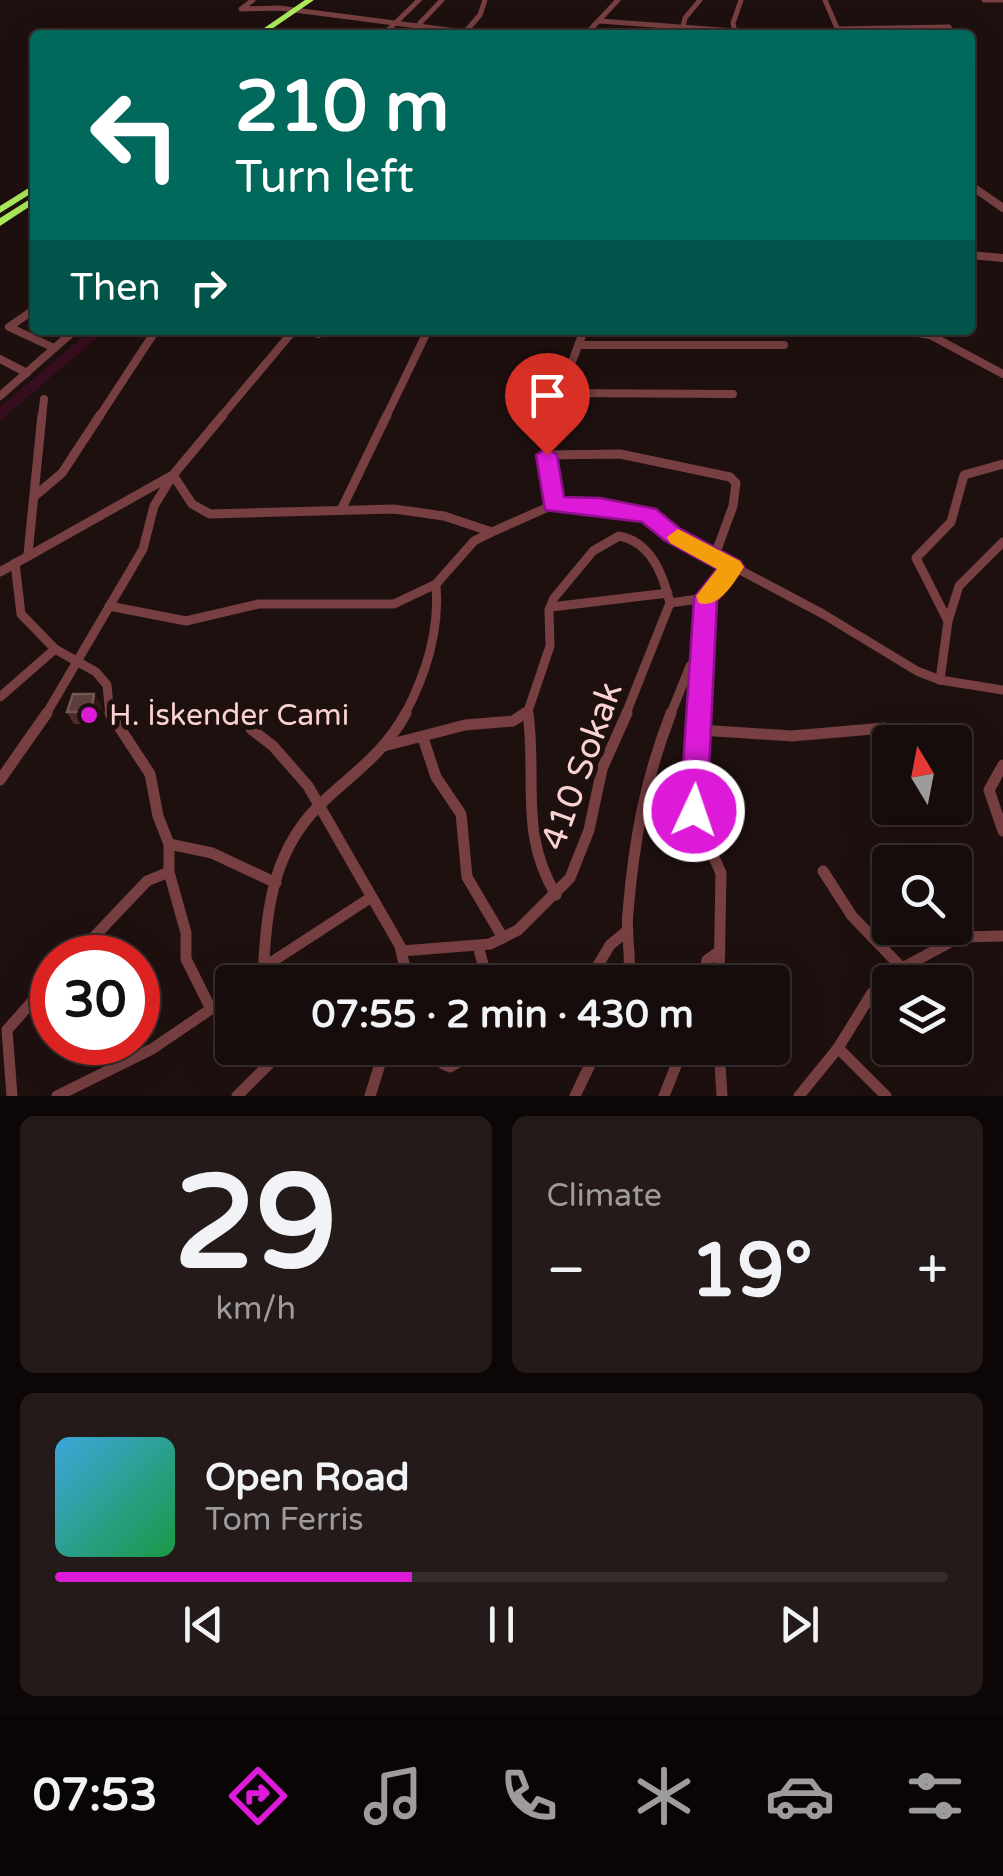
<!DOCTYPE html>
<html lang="en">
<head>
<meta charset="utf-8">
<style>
  :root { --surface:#160c0b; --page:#231a19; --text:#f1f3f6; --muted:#9e9b9d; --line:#352c2c; --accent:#dc1ad8 }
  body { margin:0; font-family:"Varela Round",sans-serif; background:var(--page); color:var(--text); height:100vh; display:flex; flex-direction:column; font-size:38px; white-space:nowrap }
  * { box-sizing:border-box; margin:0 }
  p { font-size:32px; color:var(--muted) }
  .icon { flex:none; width:55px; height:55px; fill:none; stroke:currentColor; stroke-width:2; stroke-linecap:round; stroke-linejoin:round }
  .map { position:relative; height:1096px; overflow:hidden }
  .drawer { display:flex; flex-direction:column; gap:20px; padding:20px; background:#0c0706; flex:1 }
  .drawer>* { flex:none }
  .banner { position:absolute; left:30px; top:30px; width:945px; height:305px; border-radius:10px; box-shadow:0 10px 40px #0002,0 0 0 2px var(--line); background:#00695c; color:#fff; overflow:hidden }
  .needle { width:65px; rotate:350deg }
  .tools { position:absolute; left:872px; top:725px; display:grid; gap:20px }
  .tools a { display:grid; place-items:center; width:100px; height:100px; border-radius:10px; background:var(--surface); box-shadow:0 10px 40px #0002,0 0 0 2px var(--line); font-size:50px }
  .speed { position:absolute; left:30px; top:935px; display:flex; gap:20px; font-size:50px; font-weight:700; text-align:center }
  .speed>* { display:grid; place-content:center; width:130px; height:130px; border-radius:50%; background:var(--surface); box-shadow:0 10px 40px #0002,0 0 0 2px var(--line); line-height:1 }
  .speed .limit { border:15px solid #d22; background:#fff; color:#111 }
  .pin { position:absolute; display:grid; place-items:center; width:85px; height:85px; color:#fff; margin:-102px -42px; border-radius:50% 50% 50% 0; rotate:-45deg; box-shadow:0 0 10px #0007 }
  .pin .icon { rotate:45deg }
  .me { position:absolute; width:110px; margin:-55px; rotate:3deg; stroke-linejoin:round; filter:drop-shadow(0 0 8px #0008) }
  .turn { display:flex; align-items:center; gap:35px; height:210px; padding:0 40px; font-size:45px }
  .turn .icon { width:130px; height:130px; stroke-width:2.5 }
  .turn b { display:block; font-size:70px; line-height:85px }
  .then { display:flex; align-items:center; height:95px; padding:0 40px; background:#0003; gap:20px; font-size:38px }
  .big { font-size:75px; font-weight:800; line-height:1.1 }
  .drawer .card { flex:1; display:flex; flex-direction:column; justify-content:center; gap:15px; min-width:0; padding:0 35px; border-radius:15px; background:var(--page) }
  .drawer .dial { align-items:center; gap:0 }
  .dial b { font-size:130px; line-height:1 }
  .song { display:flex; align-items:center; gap:30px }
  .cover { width:120px; height:120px; border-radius:15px; background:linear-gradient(135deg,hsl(200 70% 55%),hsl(140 70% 35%)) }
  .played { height:10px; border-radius:5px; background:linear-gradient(90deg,var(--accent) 40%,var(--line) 40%) }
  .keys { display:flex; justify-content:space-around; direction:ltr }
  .heat { display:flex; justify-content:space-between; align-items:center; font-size:55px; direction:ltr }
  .drawer .tiles { flex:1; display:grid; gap:20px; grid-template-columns:1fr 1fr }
  .card:last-child { grid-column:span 2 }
  .trip { position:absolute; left:215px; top:965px; width:575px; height:100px; border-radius:10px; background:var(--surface); box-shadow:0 10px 40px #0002,0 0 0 2px var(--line); font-weight:800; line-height:100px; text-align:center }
  .dock { display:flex; height:160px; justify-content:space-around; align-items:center; background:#090504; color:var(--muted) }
  .dock .icon { width:70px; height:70px }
  .dock .active { color:var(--accent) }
  .dock b { font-size:45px; color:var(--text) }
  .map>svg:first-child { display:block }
</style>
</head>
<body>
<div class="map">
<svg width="1003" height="1096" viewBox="0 0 1003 1096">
  <rect width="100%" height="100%" fill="#1e100f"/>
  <polygon fill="#370e20" points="91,330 106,330 0,421 0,407"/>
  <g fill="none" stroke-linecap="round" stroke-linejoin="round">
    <g stroke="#773f41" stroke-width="5">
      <polyline points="253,0 241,9 279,8 487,35"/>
      <polyline points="825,0 840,35"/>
      <polyline points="984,0 1002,0"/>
      <polyline points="599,21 735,31"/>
      <polyline points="420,23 442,0"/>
      <polyline points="837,29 949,27 953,35"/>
      <polyline points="466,31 480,15 485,0"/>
      <polyline points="735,32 733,23 741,0"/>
      <polyline points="383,35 419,0"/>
      <polyline points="585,35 618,0"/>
      <polyline points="681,35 685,18 700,0"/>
    </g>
    <g stroke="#773f41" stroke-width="8">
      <polyline points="970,185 1003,208"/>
      <polyline points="970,255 1003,258"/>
      <polyline points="35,309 9,327 54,348"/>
      <polyline points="307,330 318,334 333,330"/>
      <polyline points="901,330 930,335 1003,374"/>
      <polyline points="580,345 784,345"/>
      <polyline points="0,359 27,373"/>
      <polyline points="558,393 733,394"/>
      <polyline points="0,396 75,330"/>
      <polyline points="42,417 44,399"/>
      <polyline points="99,417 156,330"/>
      <polyline points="221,417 294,330"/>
      <polyline points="386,417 428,330"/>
      <polyline points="551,417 584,330"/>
    </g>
    <g stroke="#773f41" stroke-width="9">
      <path d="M552,415C541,444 554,474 553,505"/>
      <polyline points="547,455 620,454 730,477 736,483 733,506 715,555"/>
      <polyline points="173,475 192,504 210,514 394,509 444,516 492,532"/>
      <polyline points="36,495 62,473 100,415"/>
      <polyline points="342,508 387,415"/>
      <polyline points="28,554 42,415"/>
      <polyline points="15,563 21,614 55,649 96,672 107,685 110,716"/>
      <polyline points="0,572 171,476"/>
      <polyline points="670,603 706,598 732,567"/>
      <polyline points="109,606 186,621 259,604 394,604 436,584 474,541 492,532 553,505 600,506 648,515 672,534 823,614 917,671 940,680 1003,690"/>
      <polyline points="551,607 668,593"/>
      <polyline points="948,621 916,558 951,522 964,475 1003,464"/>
      <polyline points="940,680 948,621 959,586 1003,542"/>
      <polyline points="0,697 55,649"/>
      <polyline points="528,711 529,716"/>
      <polyline points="45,716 143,549 154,506 173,475 223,415"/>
      <path d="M404,716C426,674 440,631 436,584"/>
      <path d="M521,716L528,711L550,646L549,610L554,598L593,551L619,536C651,542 663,574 670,603"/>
      <polyline points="625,716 670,603"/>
      <polyline points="670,716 690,666 701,660"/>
      <polyline points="699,716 706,598"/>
    </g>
    <g stroke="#773f41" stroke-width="11">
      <polyline points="110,713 150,774 158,816 169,844 212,853 276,883"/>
      <path d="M528,713C537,781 519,834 556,895"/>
      <polyline points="699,713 693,811 721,873 719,982"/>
      <polyline points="249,719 251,729 273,746 308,786 400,946 404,964 401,982"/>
      <polyline points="700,730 792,736 884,728"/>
      <polyline points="423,738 436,777 461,814 467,877 503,938"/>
      <polyline points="384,746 465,725 513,721 525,713"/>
      <polyline points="1003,765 989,790 1003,831"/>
      <polyline points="0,780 47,713"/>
      <polyline points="169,844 169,872 186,933 186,959 211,1009"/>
      <polyline points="823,871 852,916 902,968"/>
      <polyline points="478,946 488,982"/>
      <polyline points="402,951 490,944 518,930 570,878 589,830 602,769 627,713"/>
      <polyline points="74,958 147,881 169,872"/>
      <polyline points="405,966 415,982"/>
      <polyline points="264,967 370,898"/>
      <path d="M263,982C265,912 272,846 327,798C357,771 387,749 406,713"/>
      <polyline points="588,982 610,945 628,930"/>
      <path d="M627,982C633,958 625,936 628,912C634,840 645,780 671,713"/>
      <polyline points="702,982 707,960 720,951"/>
      <polyline points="435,1048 443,1064 450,1067 484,1048"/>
      <polyline points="719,1048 722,1096"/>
      <polyline points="838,1048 886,1096"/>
      <polyline points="12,1096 7,1030 52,979"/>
      <polyline points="57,1096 152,1049 211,1009 232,1003"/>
      <polyline points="237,1096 269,1064 279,1048"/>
      <polyline points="370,1096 385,1048"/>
      <polyline points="575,1096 598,1048"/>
      <polyline points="664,1096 683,1048"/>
      <polyline points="799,1096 838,1048 872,993 902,968 960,937 1003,936"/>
    </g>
    <g fill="#abeb5a" fill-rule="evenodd">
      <polygon points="305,0 314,0 263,35 254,35"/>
      <polygon points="35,184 35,191 0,213 0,206"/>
      <polygon points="35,196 35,203 0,226 0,218"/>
    </g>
  </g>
  <polygon fill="#492d2a" points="94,694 101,706 98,724 74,724 67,712"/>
  <polygon fill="#301a17" points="94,694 101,706 98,724 91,712"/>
  <polygon fill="#5c3f3c" stroke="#755653" stroke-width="2.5" points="73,694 94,694 91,712 67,712"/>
  <polygon fill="#dc1ad8" stroke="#8f118c" stroke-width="2.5" points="547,448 557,455 564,497 600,498 656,509 679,528 740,561 744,567 717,601 707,811 703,820 694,823 684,820 680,811 694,598 717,569 664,540 642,522 545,510 536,455"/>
  <path fill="#f59e0b" d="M678,529L740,561L744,567C734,583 719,609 699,603L696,596L717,569L670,543L667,537Z"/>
  <circle fill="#dc1ad8" stroke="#1e100f" stroke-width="4" cx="89" cy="715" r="10"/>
  <g text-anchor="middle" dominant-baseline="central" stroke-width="10" stroke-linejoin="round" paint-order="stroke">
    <g font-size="30" fill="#f9d2d1" stroke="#1e100f" text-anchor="start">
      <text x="109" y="715">H. İskender Cami</text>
    </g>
    <g font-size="35" fill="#f9d2d1" stroke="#1e100f">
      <text transform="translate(582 766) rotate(-70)">410 Sokak</text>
    </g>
  </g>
</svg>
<div class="tools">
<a><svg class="needle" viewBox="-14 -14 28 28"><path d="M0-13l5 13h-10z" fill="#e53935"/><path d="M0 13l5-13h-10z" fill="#9e9b9d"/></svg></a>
<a><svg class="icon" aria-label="search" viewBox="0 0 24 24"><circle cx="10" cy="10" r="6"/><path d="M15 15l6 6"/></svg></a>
<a><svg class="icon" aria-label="layers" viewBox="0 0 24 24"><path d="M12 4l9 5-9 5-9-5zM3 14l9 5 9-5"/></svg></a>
</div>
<div class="speed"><div class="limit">30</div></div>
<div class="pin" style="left:547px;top:455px;background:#d93025"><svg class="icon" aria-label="arrive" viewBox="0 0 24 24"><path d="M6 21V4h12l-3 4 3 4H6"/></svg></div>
<svg class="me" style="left:694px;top:811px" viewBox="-20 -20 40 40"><circle r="17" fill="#dc1ad8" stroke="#fff" stroke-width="3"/><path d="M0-11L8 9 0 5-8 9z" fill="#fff"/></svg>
<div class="trip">07:55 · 2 min · 430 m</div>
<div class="banner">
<div class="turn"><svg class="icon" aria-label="left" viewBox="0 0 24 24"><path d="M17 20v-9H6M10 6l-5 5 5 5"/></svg><div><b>210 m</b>Turn left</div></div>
<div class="then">Then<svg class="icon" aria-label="right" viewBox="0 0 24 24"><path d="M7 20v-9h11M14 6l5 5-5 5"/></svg></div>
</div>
</div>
<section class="drawer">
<div class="tiles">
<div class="card dial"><b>29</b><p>km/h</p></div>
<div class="card"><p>Climate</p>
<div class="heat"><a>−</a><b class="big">19°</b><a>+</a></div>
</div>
<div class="card">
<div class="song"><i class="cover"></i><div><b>Open Road</b><p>Tom Ferris</p></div></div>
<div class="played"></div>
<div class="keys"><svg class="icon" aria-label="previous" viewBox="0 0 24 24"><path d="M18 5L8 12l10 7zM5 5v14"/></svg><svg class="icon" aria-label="pause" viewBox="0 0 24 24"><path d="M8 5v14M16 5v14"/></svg><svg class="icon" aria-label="next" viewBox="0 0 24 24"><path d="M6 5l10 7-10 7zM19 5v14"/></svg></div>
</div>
</div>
</section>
<nav class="dock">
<b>07:53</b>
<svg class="icon active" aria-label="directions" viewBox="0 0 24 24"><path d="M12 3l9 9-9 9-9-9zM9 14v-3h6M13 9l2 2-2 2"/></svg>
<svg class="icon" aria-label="music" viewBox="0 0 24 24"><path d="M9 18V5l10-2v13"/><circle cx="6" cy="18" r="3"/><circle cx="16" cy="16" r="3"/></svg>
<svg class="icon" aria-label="phone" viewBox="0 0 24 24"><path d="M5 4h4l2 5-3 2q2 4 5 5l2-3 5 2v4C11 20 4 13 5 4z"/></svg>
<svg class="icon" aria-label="climate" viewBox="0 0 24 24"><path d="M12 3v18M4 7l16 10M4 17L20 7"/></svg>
<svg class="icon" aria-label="car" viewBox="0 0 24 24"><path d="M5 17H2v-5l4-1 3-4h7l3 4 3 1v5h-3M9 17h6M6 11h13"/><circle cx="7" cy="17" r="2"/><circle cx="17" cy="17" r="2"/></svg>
<svg class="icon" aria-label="filters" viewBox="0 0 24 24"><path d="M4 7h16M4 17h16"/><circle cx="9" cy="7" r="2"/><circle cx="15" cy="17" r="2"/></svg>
</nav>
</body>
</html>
